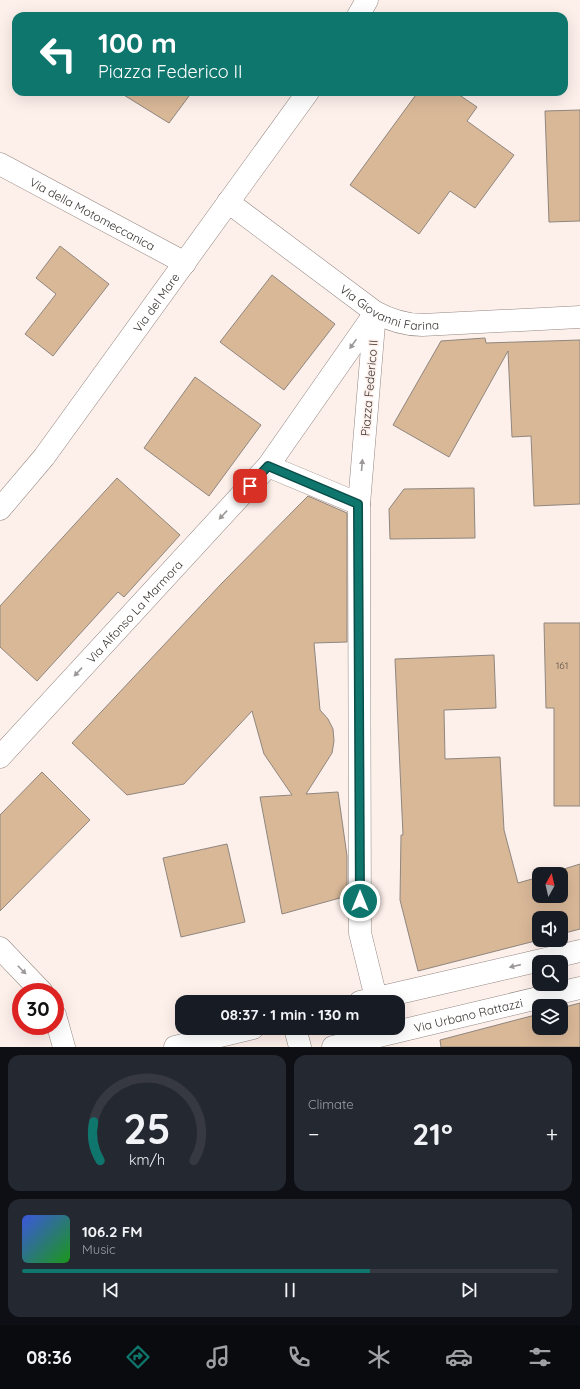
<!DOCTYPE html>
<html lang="en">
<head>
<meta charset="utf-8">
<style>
  :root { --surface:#171b24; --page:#242831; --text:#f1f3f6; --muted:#9ea1a6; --line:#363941; --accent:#0f766e }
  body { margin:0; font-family:Quicksand,sans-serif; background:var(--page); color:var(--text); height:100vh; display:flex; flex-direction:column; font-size:15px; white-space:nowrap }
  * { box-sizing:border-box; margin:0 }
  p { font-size:13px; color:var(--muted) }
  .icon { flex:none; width:22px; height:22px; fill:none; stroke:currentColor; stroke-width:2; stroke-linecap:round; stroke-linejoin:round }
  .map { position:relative; height:1047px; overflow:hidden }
  .panel { display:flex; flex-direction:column; gap:8px; padding:8px; background:#0d0f14; flex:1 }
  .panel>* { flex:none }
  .top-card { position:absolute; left:12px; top:12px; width:556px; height:84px; border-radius:12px; box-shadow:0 4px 16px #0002; background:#0f766e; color:#fff; overflow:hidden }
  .needle { width:26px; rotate:8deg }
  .buttons { position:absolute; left:532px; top:867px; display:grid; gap:8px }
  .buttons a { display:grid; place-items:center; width:36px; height:36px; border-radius:8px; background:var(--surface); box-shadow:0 4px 16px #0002; font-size:20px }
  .speed { position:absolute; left:12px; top:983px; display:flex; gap:8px; font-size:20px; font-weight:700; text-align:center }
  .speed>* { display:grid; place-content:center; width:52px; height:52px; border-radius:50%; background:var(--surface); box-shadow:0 4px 16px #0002; line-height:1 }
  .speed .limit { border:6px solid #d22; background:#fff; color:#111 }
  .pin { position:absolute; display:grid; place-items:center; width:34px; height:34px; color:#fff; margin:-17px; border-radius:8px; box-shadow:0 2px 6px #0006 }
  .me { position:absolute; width:44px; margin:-22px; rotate:0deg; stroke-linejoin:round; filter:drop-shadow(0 0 3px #0008) }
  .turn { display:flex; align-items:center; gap:14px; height:84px; padding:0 20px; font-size:18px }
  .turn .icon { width:52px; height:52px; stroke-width:2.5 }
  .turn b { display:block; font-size:28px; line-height:34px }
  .big { font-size:30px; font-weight:800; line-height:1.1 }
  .panel .widget { flex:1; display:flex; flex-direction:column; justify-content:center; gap:6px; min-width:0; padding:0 14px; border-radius:12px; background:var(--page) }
  .panel .dial { align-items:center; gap:0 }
  .dial svg { height:104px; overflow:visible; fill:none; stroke:var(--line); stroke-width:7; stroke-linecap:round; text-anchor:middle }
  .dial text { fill:var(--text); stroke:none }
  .song { display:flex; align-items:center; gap:12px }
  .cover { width:48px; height:48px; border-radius:6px; background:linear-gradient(135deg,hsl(230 70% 55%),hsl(120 70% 35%)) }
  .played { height:4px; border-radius:2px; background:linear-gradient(90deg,var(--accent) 65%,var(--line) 65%) }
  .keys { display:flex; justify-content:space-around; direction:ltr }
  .heat { display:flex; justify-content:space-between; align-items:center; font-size:22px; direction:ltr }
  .panel .tiles { flex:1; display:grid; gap:8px; grid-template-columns:1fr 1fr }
  .widget:last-child { grid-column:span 2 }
  .trip { position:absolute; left:175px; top:995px; width:230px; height:40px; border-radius:12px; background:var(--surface); box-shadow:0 4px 16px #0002; font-weight:800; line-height:40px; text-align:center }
  .menu { display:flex; height:64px; justify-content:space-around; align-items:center; background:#090b0e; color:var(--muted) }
  .menu .icon { width:28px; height:28px }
  .menu .selected { color:var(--accent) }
  .menu b { font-size:18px; color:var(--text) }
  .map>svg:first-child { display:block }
</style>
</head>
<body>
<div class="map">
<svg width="580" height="1047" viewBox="0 0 580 1047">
  <rect width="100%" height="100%" fill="#fdefea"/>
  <g fill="#d9b898" stroke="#8f867e">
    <polygon points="119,92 192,92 169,123"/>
    <polygon points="418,92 455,92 477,107 467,121 514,155 475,208 450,191 419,234 350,185"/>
    <polygon points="580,110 580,221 549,222 545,111"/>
    <polygon points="60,246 109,284 53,356 25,334 56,294 36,278"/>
    <polygon points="272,275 335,324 284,390 220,342"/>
    <polygon points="485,338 486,343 580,340 580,504 534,506 531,436 512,437 508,351 449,457 393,425 441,341"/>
    <polygon points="195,377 261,425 209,496 144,448"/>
    <polygon points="117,478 180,535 124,597 118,592 37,681 0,647 0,606"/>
    <polygon points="474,488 475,538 390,539 389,509 404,489"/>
    <polygon points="308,496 347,513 347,642 314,643 320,710 328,719 333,729 334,741 332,753 306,794 338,792 347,856 347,896 282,914 260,797 292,795 264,754 252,711 184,784 127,795 72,743 222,583"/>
    <polygon points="544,623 580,623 580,806 554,806 554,708 546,708"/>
    <polygon points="494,655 496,708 444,710 445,759 500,757 504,830 518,883 539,877 539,896 561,896 561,874 548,874 580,864 580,929 561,934 561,918 539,918 539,940 418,971 400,900 401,835 403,835 395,659"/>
    <polygon points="42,772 90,820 0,911 0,815"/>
    <polygon points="227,844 245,922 181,937 163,858"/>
    <polygon points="580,1003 580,1047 441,1047 440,1040 539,1014 539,1028 561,1028 561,1008"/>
  </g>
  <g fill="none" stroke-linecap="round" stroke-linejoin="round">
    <g stroke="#948782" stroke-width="23">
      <g id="minor">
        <path id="s1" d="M0,164L185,263"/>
        <polyline points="375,312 359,504 360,933 376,998"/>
        <polyline points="268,466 359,504"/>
        <path id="s2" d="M0,757L268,466L375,313"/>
        <polyline points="0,948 42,992"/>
        <polyline points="360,1002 580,951"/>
        <polyline points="55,1015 64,1047"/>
        <polyline points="295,1028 300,1047"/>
        <polyline points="175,1047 253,1028"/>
        <path id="s3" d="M333,1047L580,988"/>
      </g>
    </g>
    <g stroke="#948782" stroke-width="23">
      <g id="tertiary">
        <path id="s4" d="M228,202L375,312C390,320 406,325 422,325L580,317"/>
      </g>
    </g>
    <g stroke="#948782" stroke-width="23">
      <g id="secondary">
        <polyline points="358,16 367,0"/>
        <path id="s5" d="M0,509L44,457L308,92"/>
      </g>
    </g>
    <use href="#minor" stroke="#fff" stroke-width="22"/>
    <use href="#tertiary" stroke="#fff" stroke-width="22"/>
    <use href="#secondary" stroke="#fff" stroke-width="22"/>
  </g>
  <defs><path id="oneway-solid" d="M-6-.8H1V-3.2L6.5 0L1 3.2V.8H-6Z"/></defs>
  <g fill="#9b9897">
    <use href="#oneway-solid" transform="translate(353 344) rotate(125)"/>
    <use href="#oneway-solid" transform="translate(362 465) rotate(-85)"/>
    <use href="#oneway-solid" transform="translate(223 515) rotate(133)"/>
    <use href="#oneway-solid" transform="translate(78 672) rotate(133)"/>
    <use href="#oneway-solid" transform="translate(515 966) rotate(167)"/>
    <use href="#oneway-solid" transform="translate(22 970) rotate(45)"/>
  </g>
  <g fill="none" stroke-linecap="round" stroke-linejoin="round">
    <g stroke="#0a4d48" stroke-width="10">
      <polyline id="route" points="250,486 268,466 358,504 360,901"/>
    </g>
    <use href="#route" stroke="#0f766e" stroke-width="7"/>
  </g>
  <g text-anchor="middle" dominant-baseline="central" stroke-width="3" stroke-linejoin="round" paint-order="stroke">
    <g font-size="10" fill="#605449">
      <text x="562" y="665">161</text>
    </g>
    <g font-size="12" fill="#37322f" stroke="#fdefea">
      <text stroke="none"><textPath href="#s1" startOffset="105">Via della Motomeccanica</textPath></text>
      <text stroke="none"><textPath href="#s5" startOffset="259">Via del Mare</textPath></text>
      <text stroke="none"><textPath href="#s4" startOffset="196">Via Giovanni Farina</textPath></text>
      <text transform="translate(369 388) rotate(-85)">Piazza Federico II</text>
      <text stroke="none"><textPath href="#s2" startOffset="198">Via Alfonso La Marmora</textPath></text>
      <text stroke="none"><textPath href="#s3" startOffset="139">Via Urbano Rattazzi</textPath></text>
    </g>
  </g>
</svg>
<div class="buttons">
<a><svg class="needle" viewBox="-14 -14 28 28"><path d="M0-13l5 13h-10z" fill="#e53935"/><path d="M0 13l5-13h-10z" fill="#9ea1a6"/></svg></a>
<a><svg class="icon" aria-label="sound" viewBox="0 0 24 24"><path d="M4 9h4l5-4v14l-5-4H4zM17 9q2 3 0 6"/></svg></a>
<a><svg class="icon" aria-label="search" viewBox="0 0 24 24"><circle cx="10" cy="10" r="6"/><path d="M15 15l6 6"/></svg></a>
<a><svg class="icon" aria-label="layers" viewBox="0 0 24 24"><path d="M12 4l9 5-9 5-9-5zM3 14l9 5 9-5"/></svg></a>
</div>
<div class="speed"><div class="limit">30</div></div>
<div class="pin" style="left:250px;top:486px;background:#d93025"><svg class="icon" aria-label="arrive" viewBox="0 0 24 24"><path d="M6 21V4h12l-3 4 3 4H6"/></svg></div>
<svg class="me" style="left:360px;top:901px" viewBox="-20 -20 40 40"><circle r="17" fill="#0f766e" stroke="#fff" stroke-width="3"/><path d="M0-11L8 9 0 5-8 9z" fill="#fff"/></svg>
<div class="trip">08:37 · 1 min · 130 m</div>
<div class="top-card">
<div class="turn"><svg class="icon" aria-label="left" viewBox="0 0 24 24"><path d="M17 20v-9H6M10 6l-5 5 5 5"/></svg><div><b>100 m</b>Piazza Federico II</div></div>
</div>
</div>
<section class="panel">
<div class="tiles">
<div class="widget dial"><svg viewBox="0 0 100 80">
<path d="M14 69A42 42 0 1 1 86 69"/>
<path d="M14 69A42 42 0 0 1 9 39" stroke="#0f766e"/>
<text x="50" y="56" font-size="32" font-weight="700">25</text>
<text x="50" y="72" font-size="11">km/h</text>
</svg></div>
<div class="widget"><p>Climate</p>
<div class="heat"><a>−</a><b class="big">21°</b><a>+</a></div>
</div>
<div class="widget">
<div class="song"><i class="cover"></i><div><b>106.2 FM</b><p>Music</p></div></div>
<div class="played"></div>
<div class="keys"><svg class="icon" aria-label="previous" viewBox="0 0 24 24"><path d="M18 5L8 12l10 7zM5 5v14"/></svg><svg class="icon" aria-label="pause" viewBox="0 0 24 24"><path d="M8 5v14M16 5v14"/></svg><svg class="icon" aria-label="next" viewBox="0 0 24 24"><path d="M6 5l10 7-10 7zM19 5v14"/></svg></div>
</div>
</div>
</section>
<nav class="menu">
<b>08:36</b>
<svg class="icon selected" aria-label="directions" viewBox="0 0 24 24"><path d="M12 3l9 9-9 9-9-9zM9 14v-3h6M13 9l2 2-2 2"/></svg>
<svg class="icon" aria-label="music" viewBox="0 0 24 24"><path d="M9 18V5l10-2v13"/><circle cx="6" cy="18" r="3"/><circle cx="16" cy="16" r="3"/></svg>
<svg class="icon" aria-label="phone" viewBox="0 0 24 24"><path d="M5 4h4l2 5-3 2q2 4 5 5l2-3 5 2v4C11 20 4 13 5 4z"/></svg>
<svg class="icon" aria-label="climate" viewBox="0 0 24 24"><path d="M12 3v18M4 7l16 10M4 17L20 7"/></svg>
<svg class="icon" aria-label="car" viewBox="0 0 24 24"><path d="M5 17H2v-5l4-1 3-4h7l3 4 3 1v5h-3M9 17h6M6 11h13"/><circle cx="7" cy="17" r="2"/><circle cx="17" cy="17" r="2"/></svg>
<svg class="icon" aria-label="filters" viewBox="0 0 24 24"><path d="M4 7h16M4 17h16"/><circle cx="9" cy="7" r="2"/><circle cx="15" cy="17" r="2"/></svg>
</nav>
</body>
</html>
